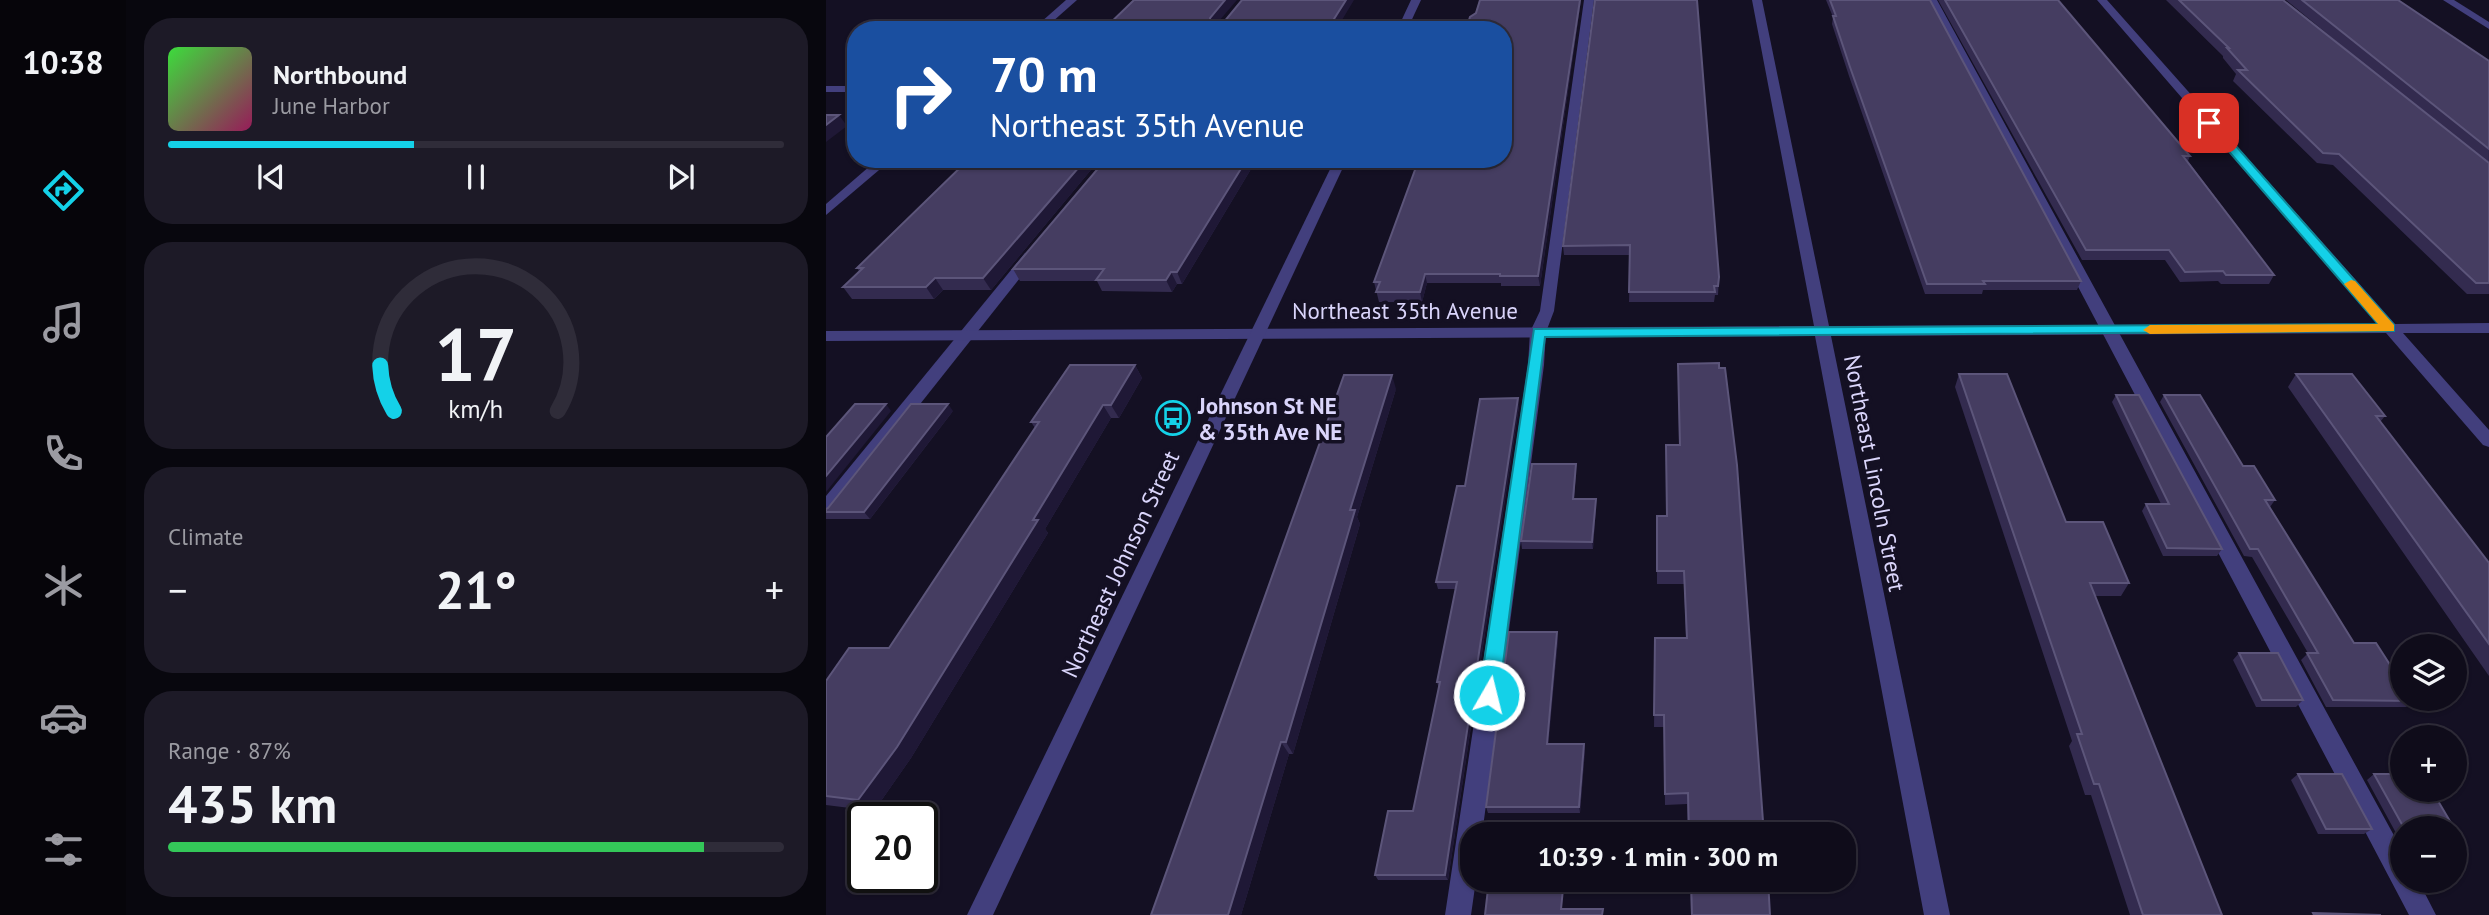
<!DOCTYPE html>
<html lang="en">
<head>
<meta charset="utf-8">
<style>
  :root { --surface:#0f0c1a; --page:#1d1a27; --text:#f1f3f6; --muted:#9b9ba2; --line:#2f2c39; --accent:#14d1e8 }
  body { margin:0; font-family:"PT Sans",sans-serif; background:var(--page); color:var(--text); height:100vh; display:flex; flex-direction:column; font-size:26px; white-space:nowrap }
  * { box-sizing:border-box; margin:0 }
  p { font-size:23px; color:var(--muted) }
  .icon { flex:none; width:38px; height:38px; fill:none; stroke:currentColor; stroke-width:2; stroke-linecap:round; stroke-linejoin:round }
  .map { position:relative; flex:1; overflow:hidden }
  .panel { display:flex; flex-direction:column; gap:18px; padding:18px; background:#08070e; width:700px }
  .panel>* { flex:none }
  .top-card { position:absolute; left:21px; top:21px; width:665px; height:147px; border-radius:28px; box-shadow:0 2px 5px #0004,0 0 0 2px var(--line); background:#1a4fa0; color:#fff; overflow:hidden }
  .controls { position:absolute; left:1564px; top:634px; display:grid; gap:14px }
  .controls a { display:grid; place-items:center; width:77px; height:77px; border-radius:50%; background:var(--surface); box-shadow:0 2px 5px #0004,0 0 0 2px var(--line); font-size:35px }
  .speed { position:absolute; left:21px; top:802px; display:flex; gap:14px; font-size:35px; font-weight:700; text-align:center }
  .speed>* { display:grid; place-content:center; width:91px; height:91px; border-radius:50%; background:var(--surface); box-shadow:0 2px 5px #0004,0 0 0 2px var(--line); line-height:1 }
  .speed .limit { border:4px solid #111; border-radius:10px; background:#fff; color:#111 }
  .pin { position:absolute; display:grid; place-items:center; width:60px; height:60px; color:#fff; margin:-30px; border-radius:14px; box-shadow:0 4px 10px #0006 }
  .me { position:absolute; width:77px; margin:-38px; rotate:8deg; stroke-linejoin:round; filter:drop-shadow(0 0 5px #0008) }
  .turn { display:flex; align-items:center; gap:24px; height:147px; padding:0 28px; font-size:32px }
  .turn .icon { width:91px; height:91px; stroke-width:2.5 }
  .turn b { display:block; font-size:49px; line-height:60px }
  .big { font-size:52px; font-weight:800; line-height:1.1 }
  .panel .tile { flex:1; display:flex; flex-direction:column; justify-content:center; gap:10px; min-width:0; padding:0 24px; border-radius:28px; background:var(--page) }
  .panel .dial { align-items:center; gap:0 }
  .dial svg { height:182px; overflow:visible; fill:none; stroke:var(--line); stroke-width:7; stroke-linecap:round; text-anchor:middle }
  .dial text { fill:var(--text); stroke:none }
  .song { display:flex; align-items:center; gap:21px }
  .cover { width:84px; height:84px; border-radius:10px; background:linear-gradient(135deg,hsl(120 70% 55%),hsl(330 70% 35%)) }
  .played { height:7px; border-radius:4px; background:linear-gradient(90deg,var(--accent) 40%,var(--line) 40%) }
  .keys { display:flex; justify-content:space-around; direction:ltr }
  .heat { display:flex; justify-content:space-between; align-items:center; font-size:38px; direction:ltr }
  .charge { height:10px; border-radius:5px; background:linear-gradient(90deg,#34c759 87%,var(--line) 0) }
  .trip { position:absolute; left:634px; top:822px; width:396px; height:70px; border-radius:28px; background:var(--surface); box-shadow:0 2px 5px #0004,0 0 0 2px var(--line); font-weight:800; line-height:70px; text-align:center }
  main { display:flex; flex:1; min-height:0 }
  .dock { display:flex; flex-direction:column; width:126px; justify-content:space-around; align-items:center; background:#06050a; color:var(--muted) }
  .dock .icon { width:49px; height:49px }
  .dock .current { color:var(--accent) }
  .dock b { font-size:32px; color:var(--text) }
  .map>svg:first-child { display:block }
</style>
</head>
<body>
<main>
<nav class="dock">
<b>10:38</b>
<svg class="icon current" aria-label="directions" viewBox="0 0 24 24"><path d="M12 3l9 9-9 9-9-9zM9 14v-3h6M13 9l2 2-2 2"/></svg>
<svg class="icon" aria-label="music" viewBox="0 0 24 24"><path d="M9 18V5l10-2v13"/><circle cx="6" cy="18" r="3"/><circle cx="16" cy="16" r="3"/></svg>
<svg class="icon" aria-label="phone" viewBox="0 0 24 24"><path d="M5 4h4l2 5-3 2q2 4 5 5l2-3 5 2v4C11 20 4 13 5 4z"/></svg>
<svg class="icon" aria-label="climate" viewBox="0 0 24 24"><path d="M12 3v18M4 7l16 10M4 17L20 7"/></svg>
<svg class="icon" aria-label="car" viewBox="0 0 24 24"><path d="M5 17H2v-5l4-1 3-4h7l3 4 3 1v5h-3M9 17h6M6 11h13"/><circle cx="7" cy="17" r="2"/><circle cx="17" cy="17" r="2"/></svg>
<svg class="icon" aria-label="filters" viewBox="0 0 24 24"><path d="M4 7h16M4 17h16"/><circle cx="9" cy="7" r="2"/><circle cx="15" cy="17" r="2"/></svg>
</nav>
<section class="panel">
<div class="tile">
<div class="song"><i class="cover"></i><div><b>Northbound</b><p>June Harbor</p></div></div>
<div class="played"></div>
<div class="keys"><svg class="icon" aria-label="previous" viewBox="0 0 24 24"><path d="M18 5L8 12l10 7zM5 5v14"/></svg><svg class="icon" aria-label="pause" viewBox="0 0 24 24"><path d="M8 5v14M16 5v14"/></svg><svg class="icon" aria-label="next" viewBox="0 0 24 24"><path d="M6 5l10 7-10 7zM19 5v14"/></svg></div>
</div>
<div class="tile dial"><svg viewBox="0 0 100 80">
<path d="M14 69A42 42 0 1 1 86 69"/>
<path d="M14 69A42 42 0 0 1 8 49" stroke="#14d1e8"/>
<text x="50" y="56" font-size="32" font-weight="700">17</text>
<text x="50" y="72" font-size="11">km/h</text>
</svg></div>
<div class="tile"><p>Climate</p>
<div class="heat"><a>−</a><b class="big">21°</b><a>+</a></div>
</div>
<div class="tile"><p>Range · 87%</p><b class="big">435 km</b><div class="charge"></div></div>
</section>
<div class="map">
<svg width="1663" height="915" viewBox="0 0 1663 915">
  <rect width="100%" height="100%" fill="#141023"/>
  <g fill="none" stroke-linecap="round" stroke-linejoin="round">
    <g fill="#423f7d" fill-rule="evenodd">
      <polygon points="758,0 768,0 728,311 720,332 718,365 656,835 646,835 646,880 650,880 645,915 619,915 702,365 704,332 714,311"/>
      <polygon points="1101,0 1111,0 1577,852 1577,880 1592,880 1610,915 1583,915"/>
      <polygon points="204,252 209,253 209,259 7,514 0,516 0,496 199,253"/>
    </g>
    <g fill="#423f7d" fill-rule="evenodd">
      <polygon points="240,0 251,0 217,30 206,30"/>
      <polygon points="926,0 936,0 1003,326 1552,324 1271,0 1281,0 1569,324 1663,323 1663,333 1577,333 1663,430 1663,447 1657,445 1560,333 1005,336 1124,915 1098,915 989,336 0,341 0,331 988,326"/>
      <polygon points="1617,0 1628,0 1663,22 1663,29"/>
      <rect x="0" y="86" width="30" height="6"/>
      <polygon points="52,159 66,159 0,215 0,204"/>
    </g>
    <g fill="#423f7d" fill-rule="evenodd">
      <polygon points="585,0 595,0 581,30 571,30"/>
      <polygon points="509,159 521,159 167,915 141,915"/>
    </g>
  </g>
  <g fill="#332b4f">
    <polygon points="654,0 755,0 714,286 675,286 675,283 601,283 596,302 553,302 548,282"/>
    <polygon points="769,0 893,277 892,295 889,295 888,302 803,302 804,255 738,255 737,246"/>
    <polygon points="1000,0 1104,0 1255,281 1251,290 1157,290 1156,294 1099,294 1023,76 1006,24 1007,17"/>
    <polygon points="1112,0 1232,0 1364,156 1362,161 1448,275 1443,284 1395,284 1392,281 1354,282 1339,260 1256,260"/>
    <polygon points="1340,0 1457,0 1570,90 1460,0 1572,0 1663,61 1663,294 1641,294 1507,165 1491,163 1407,81 1410,74 1397,58 1397,56"/>
    <polygon points="143,159 274,159 165,290 117,290 108,299 26,299 17,287 33,271 31,268"/>
    <polygon points="280,159 431,159 356,284 351,284 346,292 276,291 271,281 194,281 187,269"/>
    <polygon points="852,364 938,835 862,835 861,804 839,805 838,727 828,727 829,638 860,638 858,584 831,584 831,516 840,516 853,445"/>
    <polygon points="309,365 316,378 293,418 285,418 219,529 222,533 85,758 48,811 0,805 0,681 63,648 209,428 205,422"/>
    <polygon points="1133,374 1240,522 1303,583 1295,596 1269,596 1396,915 1304,915 1265,795 1259,795 1243,746 1246,741 1129,387"/>
    <polygon points="1470,374 1559,416 1554,422 1663,563 1663,676 1462,387"/>
    <polygon points="570,389 531,517 534,524 467,754 463,754 415,915 325,915"/>
    <polygon points="1290,395 1396,549 1391,556 1337,556 1316,511 1320,504 1335,504 1286,402"/>
    <polygon points="1338,395 1417,466 1449,500 1444,507 1528,643 1587,701 1580,707 1500,707 1475,660 1482,653 1426,557 1418,556 1334,402"/>
    <polygon points="693,406 622,880 552,880 549,875 587,811 613,689 611,682 630,589 612,589 610,582 639,486"/>
    <polygon points="127,411 44,519 0,519 0,509"/>
    <polygon points="750,464 750,472 748,499 770,499 770,507 767,549 696,549 695,541"/>
    <polygon points="732,639 722,744 758,744 759,750 754,813 662,813 660,807"/>
    <polygon points="1413,653 1477,700 1470,707 1430,707 1407,660"/>
    <polygon points="1472,774 1546,829 1538,834 1492,834 1465,780"/>
    <polygon points="1548,774 1628,828 1577,828 1577,833 1570,833 1541,780"/>
    <polygon points="864,880 942,880 944,915 865,915"/>
  </g>
  <g fill="#1f1836">
    <polygon points="399,0 411,0 387,28 384,22 384,18"/>
    <polygon points="520,0 528,0 510,30 501,30"/>
    <polygon points="754,0 755,0 714,286 712,276"/>
    <polygon points="13,115 21,126 0,142 0,125"/>
    <polygon points="260,159 274,159 165,290 157,278"/>
    <polygon points="421,159 431,159 356,284 351,272"/>
    <polygon points="345,272 351,284 346,292 340,280"/>
    <polygon points="599,274 601,283 596,302 594,292"/>
    <polygon points="109,278 117,290 108,299 100,287"/>
    <polygon points="309,365 316,378 293,418 285,405"/>
    <polygon points="566,375 570,389 531,517 534,524 467,754 460,742 524,510"/>
    <polygon points="692,398 693,406 622,880 619,875"/>
    <polygon points="60,404 65,411 0,492 0,476"/>
    <polygon points="122,404 127,411 44,519 38,512"/>
    <polygon points="277,405 285,418 219,529 222,533 85,758 48,811 32,800 207,520"/>
    <polygon points="770,499 770,507 767,549 766,542"/>
    <polygon points="731,632 732,639 722,750 721,744"/>
    <polygon points="455,742 463,754 415,915 402,915"/>
    <polygon points="758,744 759,750 754,813 753,807"/>
  </g>
  <g fill="#453d61" stroke="#5c557a" stroke-width="2">
    <polygon points="308,0 399,0 384,18 384,22 398,22 416,0 520,0 501,30 277,30"/>
    <polygon points="654,0 754,0 712,276 674,276 674,274 599,274 594,292 550,292 554,282 548,282 593,159 677,159 677,30 640,30 644,17 650,13"/>
    <polygon points="769,0 871,0 893,277 892,286 888,286 889,292 803,292 804,245 737,246"/>
    <polygon points="1004,0 1104,0 1255,281 1157,281 1159,284 1101,284 1024,67 1007,16 1010,16"/>
    <polygon points="1119,0 1232,0 1364,156 1357,156 1448,275 1400,275 1397,271 1359,272 1343,250 1260,250"/>
    <polygon points="1353,0 1457,0 1663,163 1663,283 1650,283 1513,154 1497,153 1412,70 1421,70 1401,48 1403,48"/>
    <polygon points="1476,0 1572,0 1663,61 1663,149"/>
    <polygon points="0,115 13,115 0,125"/>
    <polygon points="143,159 260,159 157,278 109,278 100,287 17,287 37,268 31,268"/>
    <polygon points="280,159 421,159 351,272 345,272 340,280 270,280 278,269 187,269"/>
    <polygon points="893,363 893,368 899,368 911,465 938,835 863,835 862,793 839,794 838,715 828,715 829,638 861,638 858,571 831,571 831,516 841,516 840,445 854,445 852,364"/>
    <polygon points="244,365 309,365 285,405 277,405 207,520 212,520 71,747 32,800 0,796 0,681 23,648 63,648 213,422 205,422"/>
    <polygon points="1133,374 1181,374 1240,522 1277,522 1303,583 1264,583 1396,915 1317,915 1273,784 1268,784 1251,734 1256,734"/>
    <polygon points="1470,374 1526,374 1559,416 1550,416 1663,563 1663,644"/>
    <polygon points="518,375 566,375 524,510 529,510 460,742 455,742 402,915 325,915"/>
    <polygon points="1290,395 1313,395 1396,549 1341,548 1320,504 1343,504"/>
    <polygon points="1338,395 1374,395 1417,466 1428,466 1449,500 1439,500 1528,643 1550,643 1577,685 1577,698 1586,698 1587,701 1507,700 1481,653 1492,653 1432,549 1424,549"/>
    <polygon points="692,398 619,875 549,875 562,811 587,811 614,682 611,682 631,582 610,582 631,486 639,486 654,399"/>
    <polygon points="29,404 60,404 0,476 0,437"/>
    <polygon points="85,404 122,404 38,512 0,512 0,509 2,508"/>
    <polygon points="706,464 750,464 747,499 770,499 766,542 695,541"/>
    <polygon points="683,632 731,632 721,744 758,744 753,807 660,807"/>
    <polygon points="1413,653 1452,653 1477,700 1436,700"/>
    <polygon points="1472,774 1516,774 1546,829 1500,829"/>
    <polygon points="1548,774 1577,774 1577,789 1605,789 1628,828 1578,828"/>
    <polygon points="865,880 942,880 944,915 866,915"/>
    <polygon points="662,889 737,889 735,909 777,909 776,915 659,915"/>
    <polygon points="1487,913 1555,915 1488,915"/>
  </g>
  <polygon fill="#14d1e8" stroke="#0d8897" stroke-width="2" points="1380,120 1387,120 1568,325 1568,331 719,337 673,695 670,701 663,704 656,701 653,695 708,329 1552,324 1380,125"/>
  <polygon fill="#f59e0b" points="1525,280 1529,281 1568,325 1568,331 1324,334 1317,330 1324,325 1552,324 1518,284"/>
  <defs>
    <g id="bus-ring" transform="scale(1.75)"><circle r="9.5" fill="#141023" stroke="#14d1e8" stroke-width="1.5"/><path d="M-5-6H5V4H4V6H2V4H-2V6H-4V4H-5ZM-3.5-4V0h7V-4ZM-3.5 1.2v1.5H-2V1.2ZM2 1.2v1.5H3.5V1.2Z" fill="#14d1e8"/></g>
  </defs>
  <g fill-rule="evenodd">
    <use href="#bus-ring" x="347" y="418"/>
  </g>
  <g text-anchor="middle" dominant-baseline="central" stroke-width="7" stroke-linejoin="round" paint-order="stroke">
    <g font-size="23" fill="#dad5fb" stroke="#141023">
      <text x="579" y="310">Northeast 35th Avenue</text>
      <text transform="translate(1049 473) rotate(79)">Northeast Lincoln Street</text>
      <text transform="translate(294 564) rotate(-65)">Northeast Johnson Street</text>
    </g>
    <g font-size="23" font-weight="bold" fill="#dad5fb" stroke="#141023" text-anchor="start">
      <text x="372" y="405">Johnson St NE<tspan x="372" dy="26">&amp; 35th Ave NE</tspan></text>
    </g>
  </g>
</svg>
<div class="controls">
<a><svg class="icon" aria-label="layers" viewBox="0 0 24 24"><path d="M12 4l9 5-9 5-9-5zM3 14l9 5 9-5"/></svg></a>
<a>+</a>
<a>−</a>
</div>
<div class="speed"><div class="limit">20</div></div>
<div class="pin" style="left:1383px;top:123px;background:#d93025"><svg class="icon" aria-label="arrive" viewBox="0 0 24 24"><path d="M6 21V4h12l-3 4 3 4H6"/></svg></div>
<svg class="me" style="left:663px;top:695px" viewBox="-20 -20 40 40"><circle r="17" fill="#14d1e8" stroke="#fff" stroke-width="3"/><path d="M0-11L8 9 0 5-8 9z" fill="#fff"/></svg>
<div class="trip">10:39 · 1 min · 300 m</div>
<div class="top-card">
<div class="turn"><svg class="icon" aria-label="right" viewBox="0 0 24 24"><path d="M7 20v-9h11M14 6l5 5-5 5"/></svg><div><b>70 m</b>Northeast 35th Avenue</div></div>
</div>
</div>
</main>
</body>
</html>
